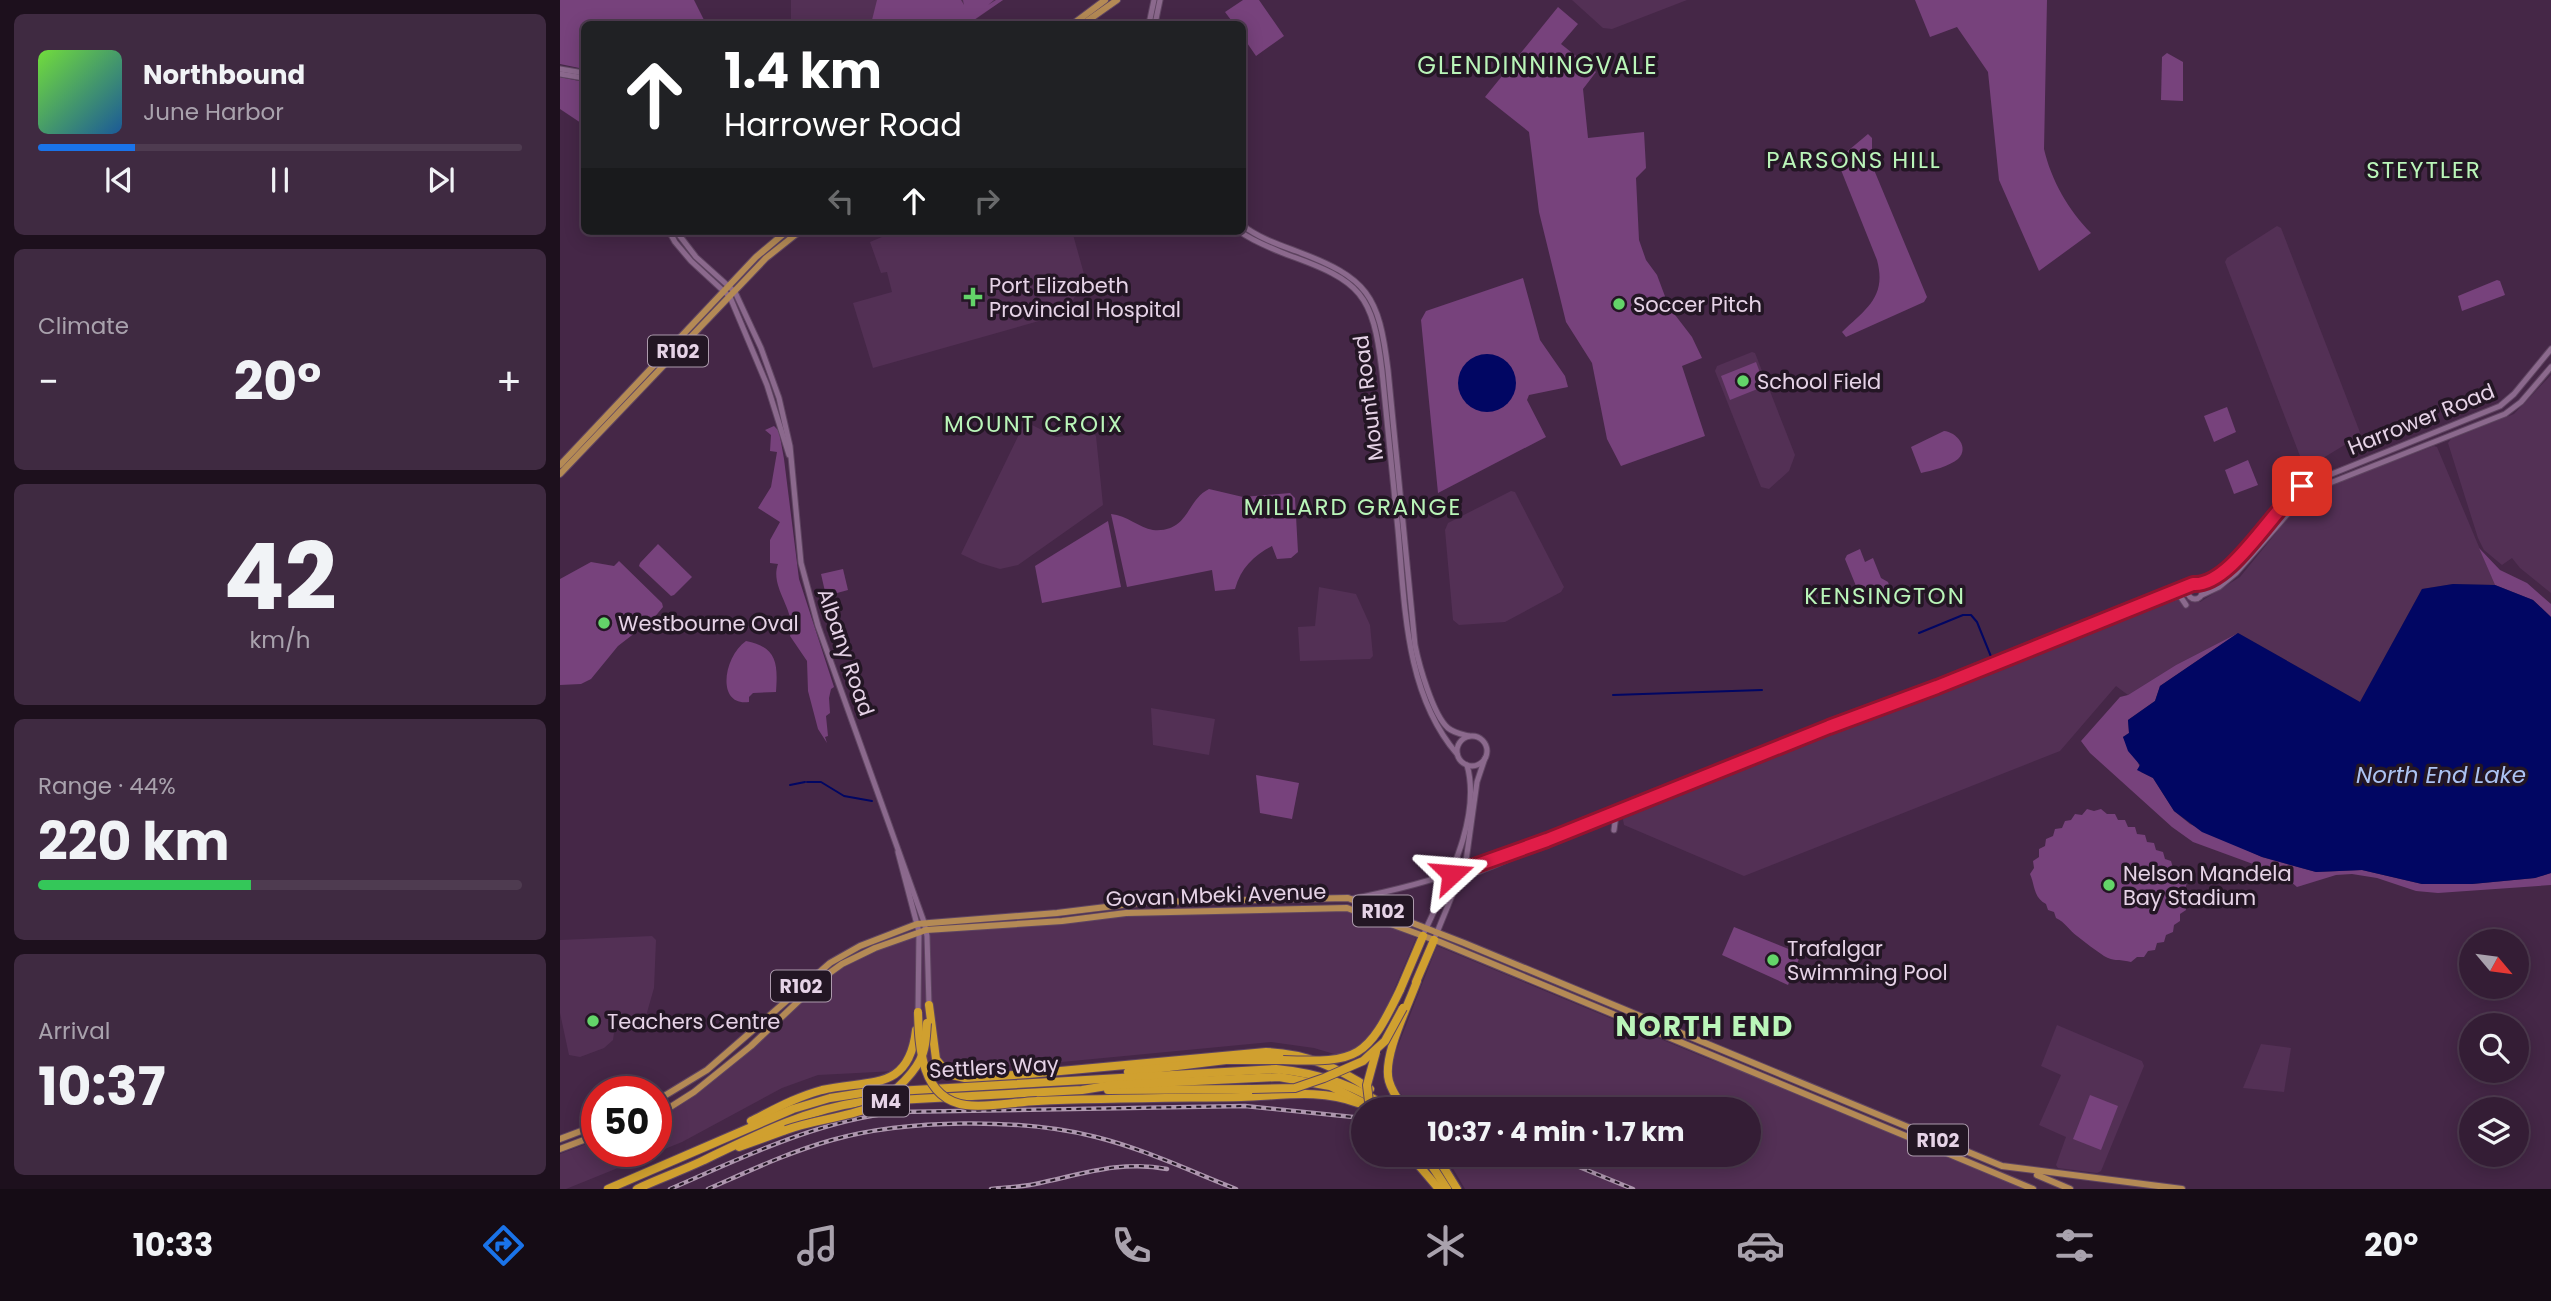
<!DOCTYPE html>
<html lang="en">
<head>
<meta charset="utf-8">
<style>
  :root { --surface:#341d35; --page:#3f2a41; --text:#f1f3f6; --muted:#a9a2ad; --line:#4e3b50; --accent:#1a73e8 }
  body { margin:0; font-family:Poppins,sans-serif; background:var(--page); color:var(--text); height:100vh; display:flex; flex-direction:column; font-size:26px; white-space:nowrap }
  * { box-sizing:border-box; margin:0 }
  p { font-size:23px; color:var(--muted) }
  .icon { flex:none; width:38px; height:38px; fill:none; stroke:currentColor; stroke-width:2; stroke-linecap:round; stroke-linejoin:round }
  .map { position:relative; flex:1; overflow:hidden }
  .side { display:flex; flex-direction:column; gap:14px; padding:14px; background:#1d101d; width:560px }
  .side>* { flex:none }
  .top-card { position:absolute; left:21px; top:21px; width:665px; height:214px; border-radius:10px; box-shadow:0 4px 18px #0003,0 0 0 2px var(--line); background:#202124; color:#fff; overflow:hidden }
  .needle { width:46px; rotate:119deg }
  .buttons { position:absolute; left:1899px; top:929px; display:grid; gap:14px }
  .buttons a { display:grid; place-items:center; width:70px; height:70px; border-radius:50%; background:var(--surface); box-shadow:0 4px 18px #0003,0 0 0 2px var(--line); font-size:35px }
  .speed { position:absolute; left:21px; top:1076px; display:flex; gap:14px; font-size:35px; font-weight:700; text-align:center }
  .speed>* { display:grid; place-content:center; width:91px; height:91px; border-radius:50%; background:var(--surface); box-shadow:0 4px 18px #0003,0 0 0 2px var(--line); line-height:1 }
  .speed .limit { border:10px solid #d22; background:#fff; color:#111 }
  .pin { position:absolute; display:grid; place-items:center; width:60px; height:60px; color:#fff; margin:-30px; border-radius:14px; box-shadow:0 4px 10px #0006 }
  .me { position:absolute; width:77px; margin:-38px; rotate:71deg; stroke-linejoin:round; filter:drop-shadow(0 0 5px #0008) }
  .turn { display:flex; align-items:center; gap:24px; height:147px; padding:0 28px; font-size:32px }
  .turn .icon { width:91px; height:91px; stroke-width:2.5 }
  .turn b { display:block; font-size:49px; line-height:60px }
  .lanes { display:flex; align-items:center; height:66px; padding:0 28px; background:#0003; justify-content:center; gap:35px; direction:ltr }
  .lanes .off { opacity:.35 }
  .big { font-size:52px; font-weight:700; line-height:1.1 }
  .side .widget { flex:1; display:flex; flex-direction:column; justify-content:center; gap:10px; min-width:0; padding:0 24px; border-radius:10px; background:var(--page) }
  .side .dial { align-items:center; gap:0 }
  .dial b { font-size:91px; line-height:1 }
  .song { display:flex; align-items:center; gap:21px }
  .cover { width:84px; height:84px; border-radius:10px; background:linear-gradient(135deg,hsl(100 70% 55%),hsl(210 70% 35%)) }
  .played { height:7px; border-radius:4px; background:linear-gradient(90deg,var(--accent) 20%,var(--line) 20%) }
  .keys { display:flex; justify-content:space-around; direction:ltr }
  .heat { display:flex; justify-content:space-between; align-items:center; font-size:38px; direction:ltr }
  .charge { height:10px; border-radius:5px; background:linear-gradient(90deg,#34c759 44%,var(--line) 0) }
  .trip { position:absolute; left:791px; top:1097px; width:410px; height:70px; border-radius:35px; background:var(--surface); box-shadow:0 4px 18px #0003,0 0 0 2px var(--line); font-weight:700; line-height:70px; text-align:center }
  .menu { display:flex; height:112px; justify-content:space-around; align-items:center; background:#150c15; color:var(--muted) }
  .menu .icon { width:49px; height:49px }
  .menu .active { color:var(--accent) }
  .menu b { font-size:32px; color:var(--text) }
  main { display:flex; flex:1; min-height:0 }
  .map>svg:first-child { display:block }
</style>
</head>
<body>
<main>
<section class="side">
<div class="widget">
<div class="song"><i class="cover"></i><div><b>Northbound</b><p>June Harbor</p></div></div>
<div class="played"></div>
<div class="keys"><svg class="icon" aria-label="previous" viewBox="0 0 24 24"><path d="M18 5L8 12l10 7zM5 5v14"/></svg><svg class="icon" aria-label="pause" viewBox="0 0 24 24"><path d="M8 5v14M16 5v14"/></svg><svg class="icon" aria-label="next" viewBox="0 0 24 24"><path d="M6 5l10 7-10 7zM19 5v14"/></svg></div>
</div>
<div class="widget"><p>Climate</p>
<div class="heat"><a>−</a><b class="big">20°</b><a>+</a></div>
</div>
<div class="widget dial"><b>42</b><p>km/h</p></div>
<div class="widget"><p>Range · 44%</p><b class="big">220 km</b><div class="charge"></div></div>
<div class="widget"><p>Arrival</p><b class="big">10:37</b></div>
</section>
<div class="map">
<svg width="1991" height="1189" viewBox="0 0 1991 1189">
  <rect width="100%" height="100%" fill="#452747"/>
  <g fill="#533055">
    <polygon points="231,0 443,0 409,24 231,24"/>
    <polygon points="1012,0 1127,0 1052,29 1043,28"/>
    <polygon points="1717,226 1721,228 1801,435 1745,469 1665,262 1667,258"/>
    <polygon points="336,231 512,231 524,274 523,279 507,313 313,368 293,303 332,292 327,272 321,273 310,242"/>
    <polygon points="1192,352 1195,353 1235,455 1229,471 1209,489 1201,487 1155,371 1157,366"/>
    <polygon points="1991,375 1991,593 1960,568 1952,558 1942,565 1924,550 1918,538 1888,443 1891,439 1954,414"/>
    <polygon points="468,423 496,437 533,433 536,436 543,505 458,565 440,569 420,563 401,554 464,424"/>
    <polygon points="1874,446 1877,447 1935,585 1893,584 1862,589 1800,702 1678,633 1616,665 1568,695 1556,686 1500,751 1184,876 1064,825 1062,814 1618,596 1640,602 1680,577 1743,500 1758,490"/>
    <polygon points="951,491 955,492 1004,587 1001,592 945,622 899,625 893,620 885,530 888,523"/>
    <polygon points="759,587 796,594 810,625 813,656 810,659 740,661 738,627 755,626"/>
    <polygon points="591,708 655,719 649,755 593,745"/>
    <polygon points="792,910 856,938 820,1023 800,1048 781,1056 754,1048 711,1042 491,1063 258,1075 222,1088 122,1142 6,1189 0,1189 0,1154 37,1140 37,1152 96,1152 96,1116 117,1104 278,970 309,951 354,936 376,933 562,917 675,912"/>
    <polygon points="92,936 96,940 94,988 86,1016 72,1017 54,1033 53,1040 44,1048 20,1057 9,1055 0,1013 0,940"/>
    <polygon points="877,946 1146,1058 1211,1082 1467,1189 905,1189 885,1155 1188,1155 1188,1110 852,1109 833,1083 833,1066 834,1056"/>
    <polygon points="1497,1025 1582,1061 1584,1066 1541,1171 1537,1173 1498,1168 1496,1165 1506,1137 1479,1125 1501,1075 1481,1066"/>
    <polygon points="1701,1044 1731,1048 1724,1092 1683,1088"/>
  </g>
  <g fill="#77427c">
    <polygon points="0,0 134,0 146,24 24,24 24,69 0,64"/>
    <polygon points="317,0 401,0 404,5 403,0 434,0 428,5 436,0 443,0 408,24 311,24"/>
    <polygon points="683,0 699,0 724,36 696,56 683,37 682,24 674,24 665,12"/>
    <path d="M1355,0H1487L1484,149C1491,180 1509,211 1531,233L1479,271L1439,180L1428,72L1397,27L1370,37Z"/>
    <polygon points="998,7 1018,24 1001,44 1036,72 1023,89 1028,138 1084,132 1086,168 1076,178 1079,240 1086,260 1097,275 1109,307 1132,337 1142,358 1122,366 1145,436 1061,466 1047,439 1032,363 1006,322 979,212 969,132 925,97"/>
    <polygon points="1607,53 1623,62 1623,101 1601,100 1602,57"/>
    <polygon points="0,77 24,82 24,125 0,109"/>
    <path d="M1308,134L1312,138V165L1367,297L1364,302L1286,337L1282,332C1306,309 1327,297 1317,260L1277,160Z"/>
    <polygon points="963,278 980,340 1005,376 1008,387 969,395 967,400 986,437 878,493 861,320 866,311"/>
    <polygon points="1937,280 1940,281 1945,295 1902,311 1898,296"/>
    <polygon points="1196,362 1205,386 1170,400 1161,376"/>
    <polygon points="1667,407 1676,432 1654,442 1644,416"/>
    <path d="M214,426L219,431L224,459L239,579L274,687L271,689L269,698L270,713L266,716L268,736L265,737L267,743L258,729L248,691L247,661L230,636C238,612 209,588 218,564L210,563V540L220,522L198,508L211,487L217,452L210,451L211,435L205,430Z"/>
    <path d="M1384,431C1396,432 1410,447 1398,459C1390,466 1371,471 1361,473L1351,447Z"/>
    <polygon points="1688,460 1698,485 1674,494 1665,470"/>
    <path d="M649,489L683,497L730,493L735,498L738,552L731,558L717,559L712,546C693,556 681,568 675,589L655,591L652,570L567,587L551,514C567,515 579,528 593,530C629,533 626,500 649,489Z"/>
    <polygon points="548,521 561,587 482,603 475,566"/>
    <polygon points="98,544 132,577 114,595 111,596 79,566 80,563"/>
    <polygon points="1919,548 1940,570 1967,583 1991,604 1991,617 1973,600 1935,585"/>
    <polygon points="1300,549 1305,562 1313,558 1321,578 1328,582 1331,591 1303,603 1285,559 1287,555"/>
    <polygon points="59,561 102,603 103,607 93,619 58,646 31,679 21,684 0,685 0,579 31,562 54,566"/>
    <polygon points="283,569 288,590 266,596 261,574"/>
    <path d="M1678,633L1600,686L1595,701L1568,720L1569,733L1563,737C1568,747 1580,762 1581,772L1593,778L1614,811L1630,824L1702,857L1756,872L1802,870L1862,884H1912L1975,878L1991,873V885L1878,893L1856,891L1817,878L1792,874L1776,875L1737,887L1723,875L1633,842L1612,827L1530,753L1521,741L1560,697L1568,695L1616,665Z"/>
    <path d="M186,641C217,647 218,663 216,692L193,693L189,697V702C156,707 163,657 186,641Z"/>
    <polygon points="696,775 739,783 732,819 700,813"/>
    <path d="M1527,809L1534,811L1541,809L1547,814H1555L1558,820H1565L1568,827H1575L1577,834L1585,835L1587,842L1594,843L1596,850L1603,852L1605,859L1611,861L1613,868L1620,870L1621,878L1627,882L1625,890L1629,896L1625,902L1626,910L1620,914V921L1614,925L1613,932L1606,935L1604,942L1597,943L1595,950L1588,951L1584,957H1577L1571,962C1562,959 1553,962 1544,956C1535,950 1526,943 1517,936C1510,931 1505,922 1496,918L1494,912L1488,910L1486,904C1473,897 1475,885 1470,874L1474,868L1473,861L1479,857V849L1485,846L1486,839L1493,836L1495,829L1502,828L1505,821L1511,820L1515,814L1522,815Z"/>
    <polygon points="1174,927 1241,954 1228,985 1162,955"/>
    <polygon points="1530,1095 1558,1106 1541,1150 1513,1139"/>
  </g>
  <g fill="#010663">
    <circle cx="927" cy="383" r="29"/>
    <polygon points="1893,584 1935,585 1973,600 1991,617 1991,873 1975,878 1912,884 1862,884 1802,870 1756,872 1702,857 1642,832 1614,811 1593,778 1577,770 1580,765 1568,751 1563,737 1569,733 1568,720 1595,701 1600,686 1678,633 1800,702 1862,589"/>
  </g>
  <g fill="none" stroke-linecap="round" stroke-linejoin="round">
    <g stroke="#010663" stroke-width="2">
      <polyline points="1359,633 1403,615 1411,615 1417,622 1432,659"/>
      <polyline points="1053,695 1202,690"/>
      <polyline points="247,782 261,782 284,796 312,801"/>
      <polyline points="230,785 245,782"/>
    </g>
    <g stroke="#5f4561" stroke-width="7">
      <g id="secondary">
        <polyline points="589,24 594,0"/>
        <polyline points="595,24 600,0"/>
        <polyline points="0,69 24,73"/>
        <polyline points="0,74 24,78"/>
        <path d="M682,225C699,238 717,244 736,251C808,278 819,295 828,370L855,645C859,665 873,715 888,728C894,733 901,734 909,736"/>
        <polyline points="109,231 115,242 131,261 170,297 207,385 229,455"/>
        <polyline points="116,231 136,257 175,292 201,348 219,398 230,446 241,563 258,626 364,922 367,936 369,1005"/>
        <path d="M679,231C694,242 711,248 728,255C801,281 813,294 822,371C827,424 833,477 838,530C845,606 845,693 897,754"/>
        <polyline points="1728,477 1742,486"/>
        <circle cx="1635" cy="592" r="7"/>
        <polyline points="1640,586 1668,568 1742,486 1940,406 1954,394 1991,349"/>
        <polyline points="1642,595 1659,587 1676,573 1747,492 1945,414 1961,402 1991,367"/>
        <polyline points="1620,596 1626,605"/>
        <polyline points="1603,601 1628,593"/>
        <polyline points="1486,647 1571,613"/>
        <circle cx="912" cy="751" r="15"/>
        <polyline points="1232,746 1307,717"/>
        <polyline points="1054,830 1056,815"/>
        <polyline points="338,852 359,932 358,1012"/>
        <path d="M883,878C901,883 950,858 969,850"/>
        <path d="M791,899C906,878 1013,828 1121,786C1290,720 1459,653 1629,588"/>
        <path d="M865,931C886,884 922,818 907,765"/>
        <polyline points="876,935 906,861 917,782 925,758"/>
      </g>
    </g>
    <g stroke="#5f4561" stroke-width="8">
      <g id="primary">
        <polyline points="513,24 545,0"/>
        <polyline points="523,24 557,0"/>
        <polyline points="0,465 196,257 227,231"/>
        <polyline points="0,474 206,258 240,231"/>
        <polyline points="96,1101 147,1070 270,963 300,946 357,924 497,913 587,902 788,898 904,943 1442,1166 1622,1189"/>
        <polyline points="96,1113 112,1106 134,1092 191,1046 264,977 282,964 315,948 366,930 502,921 566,913 787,908 880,942 1473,1189"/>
        <polyline points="0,1139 37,1125"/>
        <polyline points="0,1149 37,1135"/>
        <polyline points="1477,1175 1510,1189"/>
      </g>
    </g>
    <g stroke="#5f4561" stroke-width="10">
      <g id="highway">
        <polyline points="856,982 874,940"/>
        <polyline points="840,990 863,936"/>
        <path d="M369,1005L376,1059L384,1069L392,1075L405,1078L468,1074L706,1052C745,1053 778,1067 810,1089"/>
        <polyline points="568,1072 666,1060 723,1060"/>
        <polyline points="548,1090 692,1089"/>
        <path d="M477,1101C545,1098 613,1098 681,1097C721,1096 759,1088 798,1103"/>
        <path d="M845,1110C839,1101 832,1092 829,1081C822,1057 848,1006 857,981"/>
        <path d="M191,1121C215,1109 236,1097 262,1090C308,1079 349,1093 356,1030"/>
        <polyline points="179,1147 226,1130"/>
        <polyline points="850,1155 879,1189"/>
        <polyline points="865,1155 887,1189"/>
        <polyline points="876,1155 897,1189"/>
        <path d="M48,1189L233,1109L270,1098L302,1093L716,1069C759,1073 796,1085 831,1110"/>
        <path d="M77,1189C98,1179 121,1171 142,1161C194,1136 244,1110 301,1102L522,1090L553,1085L719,1077L770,1086L818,1110"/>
      </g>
    </g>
    <use href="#secondary" stroke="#8b698d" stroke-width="5"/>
    <use href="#primary" stroke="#b48a55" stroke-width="6"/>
    <use href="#highway" stroke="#d0a02f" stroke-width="8"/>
    <g stroke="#ad96ae" stroke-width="4.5">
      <g id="rail">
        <polyline points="990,1155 1073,1189"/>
        <path d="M110,1189C184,1157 256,1121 338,1112L685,1106L803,1118"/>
        <path d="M148,1189C189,1171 229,1152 272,1140C346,1119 462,1118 536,1137C584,1149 630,1171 676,1189"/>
        <path d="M431,1189C447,1187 464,1187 480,1183C522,1174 563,1160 607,1169"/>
      </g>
    </g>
    <use href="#rail" stroke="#231624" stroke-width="2" stroke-dasharray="5" stroke-linecap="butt"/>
    <g stroke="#5f4561" stroke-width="10" stroke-linecap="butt">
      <g id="highway-bridge">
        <path d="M358,1012C359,1047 361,1099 406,1105C428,1108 454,1102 477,1101"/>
        <path d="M723,1060C799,1063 807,1058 840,990"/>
        <polyline points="692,1089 735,1088 764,1078 803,1061 825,1041 843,1008"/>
        <polyline points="810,1110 807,1085 816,1052"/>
        <path d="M226,1130C253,1120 283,1118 309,1108C325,1102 352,1076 360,1060C366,1049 366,1035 367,1023"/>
      </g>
    </g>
    <use href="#highway-bridge" stroke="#d0a02f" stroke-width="8"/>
  </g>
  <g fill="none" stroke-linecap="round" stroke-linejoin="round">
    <g stroke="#92132f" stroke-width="18">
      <path id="route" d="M892,874L987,840L1269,727L1377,687L1633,584C1670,587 1713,509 1742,486"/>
    </g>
    <use href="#route" stroke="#e11d48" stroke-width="12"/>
  </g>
  <g fill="#63d469" stroke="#231624" stroke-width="2.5">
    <path d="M409.5 286.5h7v7h7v7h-7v7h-7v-7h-7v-7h7z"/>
    <circle cx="1059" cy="304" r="7"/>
    <circle cx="1183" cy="381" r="7"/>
    <circle cx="44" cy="623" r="7"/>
    <circle cx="1549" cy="885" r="7"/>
    <circle cx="1213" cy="960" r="7"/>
    <circle cx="33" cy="1021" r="7"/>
  </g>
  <g text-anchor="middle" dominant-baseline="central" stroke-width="7" stroke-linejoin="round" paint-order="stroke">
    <g fill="#231624" stroke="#ac9aac" stroke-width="2">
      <rect x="88" y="335.5" width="60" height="31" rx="5"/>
      <rect x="793" y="895.5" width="60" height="31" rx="5"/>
      <rect x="211" y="970.5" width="60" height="31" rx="5"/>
      <rect x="303" y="1085.5" width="46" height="31" rx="5"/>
      <rect x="1348" y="1124.5" width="60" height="31" rx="5"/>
    </g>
    <g font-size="19" font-weight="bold" fill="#e6d3e7">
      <text x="118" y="351">R102</text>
      <text x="823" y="911">R102</text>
      <text x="241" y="986">R102</text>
      <text x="326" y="1101">M4</text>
      <text x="1378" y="1140">R102</text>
    </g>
    <g font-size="21" fill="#e6d3e7" stroke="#231624" text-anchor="start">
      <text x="429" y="285">Port Elizabeth<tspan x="429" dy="24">Provincial Hospital</tspan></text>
      <text x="1073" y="304">Soccer Pitch</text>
      <text x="1197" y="381">School Field</text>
      <text x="58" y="623">Westbourne Oval</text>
      <text x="1563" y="873">Nelson Mandela<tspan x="1563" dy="24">Bay Stadium</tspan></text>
      <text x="1227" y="948">Trafalgar<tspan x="1227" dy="24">Swimming Pool</tspan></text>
      <text x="47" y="1021">Teachers Centre</text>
    </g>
    <g font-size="21" fill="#e6d3e7" stroke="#231624">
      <text transform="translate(808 398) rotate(-97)">Mount Road</text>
      <text transform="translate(1861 419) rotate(-22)">Harrower Road</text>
      <text transform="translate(286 652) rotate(71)">Albany Road</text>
      <text transform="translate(656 895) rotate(-2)">Govan Mbeki Avenue</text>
      <text transform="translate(434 1067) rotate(-3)">Settlers Way</text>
    </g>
    <g font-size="23" letter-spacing="2" fill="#baf5b9" stroke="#231624">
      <text x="1294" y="160">PARSONS HILL</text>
      <text x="1864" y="170">STEYTLER</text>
      <text x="474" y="424">MOUNT CROIX</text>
      <text x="793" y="507">MILLARD GRANGE</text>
      <text x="1325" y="596">KENSINGTON</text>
    </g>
    <g font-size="23" font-style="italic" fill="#acc3f3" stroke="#231624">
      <text x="1881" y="775">North End Lake</text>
    </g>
    <g font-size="24" letter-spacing="2" fill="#baf5b9" stroke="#231624">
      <text x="978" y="65">GLENDINNINGVALE</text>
    </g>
    <g font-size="28" font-weight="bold" letter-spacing="2" fill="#baf5b9" stroke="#231624">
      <text x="1145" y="1026">NORTH END</text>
    </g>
  </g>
</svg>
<div class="buttons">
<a><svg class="needle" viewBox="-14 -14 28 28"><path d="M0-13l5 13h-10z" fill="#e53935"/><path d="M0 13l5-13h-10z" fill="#a9a2ad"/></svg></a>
<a><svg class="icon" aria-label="search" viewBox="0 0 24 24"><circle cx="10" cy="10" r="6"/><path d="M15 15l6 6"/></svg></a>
<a><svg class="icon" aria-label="layers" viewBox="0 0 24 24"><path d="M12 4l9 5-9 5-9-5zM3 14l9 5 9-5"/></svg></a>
</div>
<div class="speed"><div class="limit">50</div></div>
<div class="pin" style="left:1742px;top:486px;background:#d93025"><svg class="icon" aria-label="arrive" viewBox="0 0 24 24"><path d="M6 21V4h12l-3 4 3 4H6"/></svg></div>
<svg class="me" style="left:892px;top:874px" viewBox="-20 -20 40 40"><path d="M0-17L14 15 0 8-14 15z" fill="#e11d48" stroke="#fff" stroke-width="4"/></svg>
<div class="trip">10:37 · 4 min · 1.7 km</div>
<div class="top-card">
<div class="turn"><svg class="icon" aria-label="ahead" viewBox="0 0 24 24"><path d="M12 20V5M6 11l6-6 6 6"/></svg><div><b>1.4 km</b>Harrower Road</div></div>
<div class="lanes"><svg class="icon off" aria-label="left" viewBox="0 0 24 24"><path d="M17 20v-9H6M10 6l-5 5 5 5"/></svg><svg class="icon" aria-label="ahead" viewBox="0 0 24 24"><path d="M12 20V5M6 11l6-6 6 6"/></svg><svg class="icon off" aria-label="right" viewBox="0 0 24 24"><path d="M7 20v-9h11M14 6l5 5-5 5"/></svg></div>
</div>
</div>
</main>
<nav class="menu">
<b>10:33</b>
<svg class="icon active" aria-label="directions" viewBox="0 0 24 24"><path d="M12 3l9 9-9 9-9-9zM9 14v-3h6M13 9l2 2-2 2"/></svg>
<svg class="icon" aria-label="music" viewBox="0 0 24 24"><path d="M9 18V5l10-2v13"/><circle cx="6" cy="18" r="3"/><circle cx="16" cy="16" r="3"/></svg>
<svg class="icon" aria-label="phone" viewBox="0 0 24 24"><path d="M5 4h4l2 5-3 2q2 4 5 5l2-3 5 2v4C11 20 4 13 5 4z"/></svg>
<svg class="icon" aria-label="climate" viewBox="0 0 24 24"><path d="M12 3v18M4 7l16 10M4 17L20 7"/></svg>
<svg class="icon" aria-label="car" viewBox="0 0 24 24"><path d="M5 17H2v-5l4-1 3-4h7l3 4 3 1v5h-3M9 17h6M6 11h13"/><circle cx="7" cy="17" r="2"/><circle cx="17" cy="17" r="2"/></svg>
<svg class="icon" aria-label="filters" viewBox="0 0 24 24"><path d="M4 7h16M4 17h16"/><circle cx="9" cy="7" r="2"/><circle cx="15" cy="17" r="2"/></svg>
<b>20°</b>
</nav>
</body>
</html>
